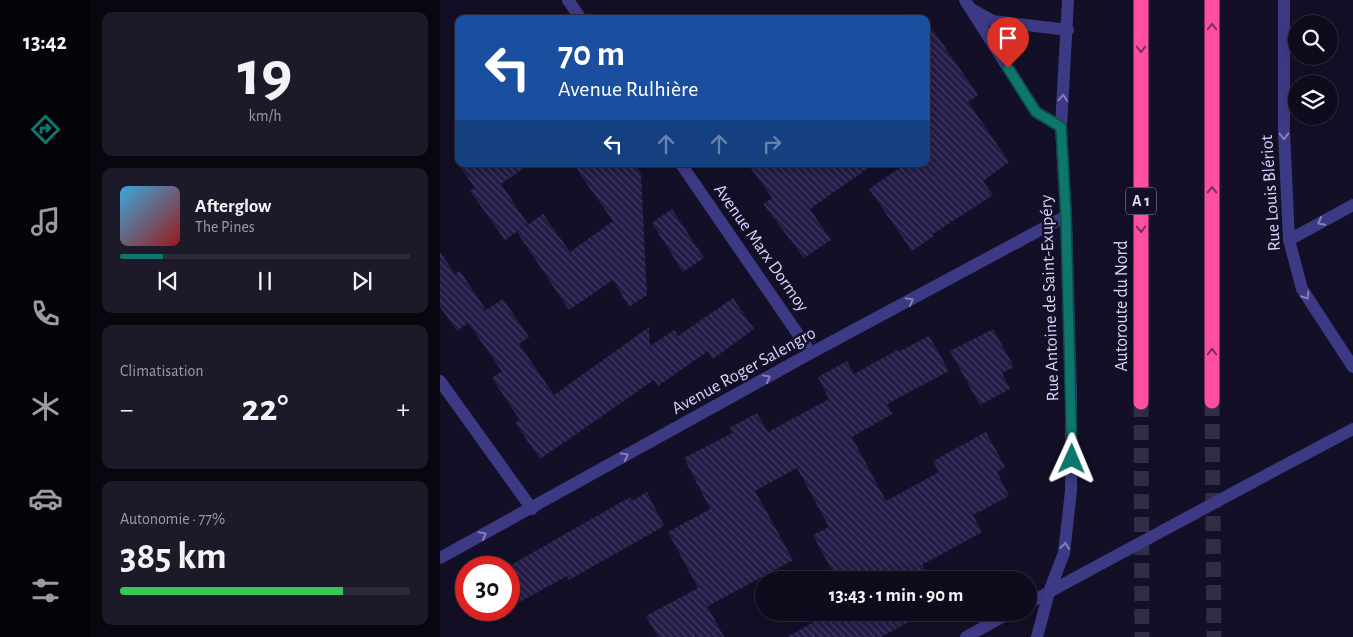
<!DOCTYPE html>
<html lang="fr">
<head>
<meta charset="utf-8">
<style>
  :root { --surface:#0e0b1c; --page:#1c1929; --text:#f1f3f6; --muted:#9b9ba3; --line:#2e2b3b; --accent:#0f766e }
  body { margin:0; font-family:"Alegreya Sans",sans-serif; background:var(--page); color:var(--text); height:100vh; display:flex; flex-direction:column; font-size:19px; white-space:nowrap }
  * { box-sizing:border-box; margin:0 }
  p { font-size:16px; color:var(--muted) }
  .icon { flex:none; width:28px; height:28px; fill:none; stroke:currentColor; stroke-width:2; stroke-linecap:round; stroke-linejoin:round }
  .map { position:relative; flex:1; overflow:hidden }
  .side { display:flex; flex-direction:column; gap:12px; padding:12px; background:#08060f; width:350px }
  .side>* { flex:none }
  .top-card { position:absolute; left:15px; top:15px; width:475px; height:152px; border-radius:10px; box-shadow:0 2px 12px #0003,0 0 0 1px var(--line); background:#1a4fa0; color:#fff; overflow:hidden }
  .buttons { position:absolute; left:848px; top:15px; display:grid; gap:10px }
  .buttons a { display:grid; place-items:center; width:50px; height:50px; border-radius:50%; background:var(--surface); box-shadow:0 2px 12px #0003,0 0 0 1px var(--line); font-size:25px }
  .speed { position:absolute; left:15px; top:556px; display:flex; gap:10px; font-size:25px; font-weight:700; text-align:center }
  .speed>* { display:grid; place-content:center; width:65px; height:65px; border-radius:50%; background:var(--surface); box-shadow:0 2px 12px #0003,0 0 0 1px var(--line); line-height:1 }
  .speed .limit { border:8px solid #d22; background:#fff; color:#111 }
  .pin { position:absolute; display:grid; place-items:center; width:42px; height:42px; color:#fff; margin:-51px -21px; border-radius:50% 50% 50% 0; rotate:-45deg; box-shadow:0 0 5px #0007 }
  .pin .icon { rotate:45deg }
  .me { position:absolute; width:55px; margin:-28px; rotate:1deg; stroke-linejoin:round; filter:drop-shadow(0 0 4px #0008) }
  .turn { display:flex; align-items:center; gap:18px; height:105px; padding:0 20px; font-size:22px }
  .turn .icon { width:65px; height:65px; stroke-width:2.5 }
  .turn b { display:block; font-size:35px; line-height:42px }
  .lanes { display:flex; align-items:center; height:48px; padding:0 20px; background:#0003; justify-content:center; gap:25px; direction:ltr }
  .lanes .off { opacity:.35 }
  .big { font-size:38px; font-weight:700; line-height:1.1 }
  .side .card { flex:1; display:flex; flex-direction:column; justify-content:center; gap:8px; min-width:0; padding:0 18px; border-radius:10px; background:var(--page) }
  .side .dial { align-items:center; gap:0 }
  .dial b { font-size:65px; line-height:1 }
  .song { display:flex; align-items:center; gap:15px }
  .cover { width:60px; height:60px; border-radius:8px; background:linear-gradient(135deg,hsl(200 70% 55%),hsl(0 70% 35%)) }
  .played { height:5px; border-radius:2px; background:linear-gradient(90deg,var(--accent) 15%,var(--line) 15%) }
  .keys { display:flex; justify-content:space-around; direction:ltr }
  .heat { display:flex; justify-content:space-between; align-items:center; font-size:28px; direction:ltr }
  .charge { height:8px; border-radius:4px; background:linear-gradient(90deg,#34c759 77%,var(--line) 0) }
  .trip { position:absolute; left:315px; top:571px; width:282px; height:50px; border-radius:25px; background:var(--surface); box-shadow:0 2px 12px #0003,0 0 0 1px var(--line); font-weight:700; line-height:50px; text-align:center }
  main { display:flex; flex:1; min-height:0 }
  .dock { display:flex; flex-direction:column; width:90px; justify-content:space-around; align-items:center; background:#06040b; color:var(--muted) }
  .dock .icon { width:35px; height:35px }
  .dock .current { color:var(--accent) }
  .dock b { font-size:22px; color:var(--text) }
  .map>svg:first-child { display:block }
</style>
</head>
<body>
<main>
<nav class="dock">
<b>13:42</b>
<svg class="icon current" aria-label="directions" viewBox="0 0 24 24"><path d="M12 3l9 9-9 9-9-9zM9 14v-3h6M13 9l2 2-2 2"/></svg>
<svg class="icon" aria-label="music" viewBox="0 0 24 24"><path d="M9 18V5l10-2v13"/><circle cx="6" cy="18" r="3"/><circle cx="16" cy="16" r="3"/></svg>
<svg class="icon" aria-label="phone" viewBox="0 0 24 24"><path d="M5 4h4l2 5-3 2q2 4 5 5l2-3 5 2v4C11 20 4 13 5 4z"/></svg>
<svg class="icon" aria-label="climate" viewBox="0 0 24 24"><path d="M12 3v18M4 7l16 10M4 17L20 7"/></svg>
<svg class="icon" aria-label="car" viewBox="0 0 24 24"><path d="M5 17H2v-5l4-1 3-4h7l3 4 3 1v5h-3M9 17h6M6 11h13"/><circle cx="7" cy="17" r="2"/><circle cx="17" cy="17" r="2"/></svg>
<svg class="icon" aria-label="filters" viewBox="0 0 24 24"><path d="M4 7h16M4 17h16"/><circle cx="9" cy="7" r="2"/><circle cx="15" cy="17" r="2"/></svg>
</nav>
<section class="side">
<div class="card dial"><b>19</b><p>km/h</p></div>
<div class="card">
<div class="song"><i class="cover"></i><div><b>Afterglow</b><p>The Pines</p></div></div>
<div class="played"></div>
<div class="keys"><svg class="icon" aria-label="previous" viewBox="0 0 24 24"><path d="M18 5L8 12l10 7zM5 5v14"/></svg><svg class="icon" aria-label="pause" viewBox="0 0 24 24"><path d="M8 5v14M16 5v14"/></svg><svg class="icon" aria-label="next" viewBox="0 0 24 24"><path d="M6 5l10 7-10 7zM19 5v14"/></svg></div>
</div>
<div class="card"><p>Climatisation</p>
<div class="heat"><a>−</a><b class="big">22°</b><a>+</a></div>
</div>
<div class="card"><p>Autonomie · 77%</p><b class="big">385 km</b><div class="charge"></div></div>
</section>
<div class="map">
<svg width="913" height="637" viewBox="0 0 913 637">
  <defs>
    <pattern id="building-back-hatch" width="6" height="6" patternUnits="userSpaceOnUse" patternTransform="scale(1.25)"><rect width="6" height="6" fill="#241b47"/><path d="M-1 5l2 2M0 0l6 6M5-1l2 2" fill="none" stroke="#433b63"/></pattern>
  </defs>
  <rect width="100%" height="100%" fill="#130f26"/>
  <g fill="url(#building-back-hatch)">
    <polygon points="486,20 538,95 528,102 569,162 543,181 553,195 493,234 494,236 472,251 429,189 465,164 486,164"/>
    <polygon points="18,164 90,164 61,184 88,224 65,240 30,191 35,188"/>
    <polygon points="133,164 194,164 201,174 207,295 189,307 173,280 129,310 77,232 103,214 130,252 173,221"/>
    <polygon points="308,164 434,164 370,209 391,240 364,258 323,204 332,198"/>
    <polygon points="232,209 264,258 243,272 212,223"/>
    <polygon points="0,252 15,274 20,271 46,310 63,299 89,337 79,344 114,395 209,327 210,346 234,330 238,336 293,298 314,329 273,359 268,351 218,386 214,380 100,459 75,423 80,420 52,378 62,371 28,323 17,331 0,307"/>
    <polygon points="553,329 574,367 562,373 570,389 540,405 510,351"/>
    <polygon points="489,336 509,371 447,404 452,414 412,437 446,501 499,472 493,461 546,432 565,467 557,472 569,496 533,515 542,532 482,565 491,580 397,580 373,535 389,527 357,468 315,491 353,560 268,606 262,596 284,637 218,637 206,616 258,588 228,532 270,509 244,458 292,433 289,428 317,413 328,432 389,399 378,377 407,361 414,374 457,350 458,352"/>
    <polygon points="207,492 224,526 129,580 127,576 69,608 69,566 190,497 192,501"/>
    <polygon points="392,612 475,612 478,617 441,637 347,637"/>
  </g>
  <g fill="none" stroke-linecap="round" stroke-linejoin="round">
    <g stroke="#312d47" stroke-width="15" stroke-dasharray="15 8" stroke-linecap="butt">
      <polyline points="772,401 774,637"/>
      <polyline points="701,402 702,637"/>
    </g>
    <g stroke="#3d3a85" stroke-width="12">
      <polyline points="128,0 141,19"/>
      <polyline points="525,0 596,112 621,127"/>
      <polyline points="844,0 844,132 849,240 862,289 913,367"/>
      <polyline points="533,10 553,21 628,30"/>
      <polyline points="241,164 371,353"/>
      <polyline points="849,240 913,205"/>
      <polyline points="0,381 92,509"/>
      <polyline points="830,473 913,429"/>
      <polyline points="0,558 371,353 626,216"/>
      <polyline points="589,603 646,572"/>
      <polyline points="526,637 571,612"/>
      <polyline points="597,637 609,592 624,553 631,491 631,394 626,216 621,127 628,0"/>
    </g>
    <g stroke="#ff4fa3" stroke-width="15">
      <polyline points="772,0 772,401"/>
      <polyline points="701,402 701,0"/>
    </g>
    <polyline stroke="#3d3a85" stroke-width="12" points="646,572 830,473"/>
  </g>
  <defs><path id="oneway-chevron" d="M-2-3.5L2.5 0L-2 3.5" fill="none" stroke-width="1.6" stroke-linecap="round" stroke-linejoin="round" transform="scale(1.25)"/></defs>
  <g stroke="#7d2c5e">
    <use href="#oneway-chevron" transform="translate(772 27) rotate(-90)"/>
    <use href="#oneway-chevron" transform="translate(701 49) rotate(90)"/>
    <use href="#oneway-chevron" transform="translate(772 190) rotate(-90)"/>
    <use href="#oneway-chevron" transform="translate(701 229) rotate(90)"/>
    <use href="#oneway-chevron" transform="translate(772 352) rotate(-90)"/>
  </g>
  <g stroke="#837fbc">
    <use href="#oneway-chevron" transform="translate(623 98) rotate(-86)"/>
    <use href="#oneway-chevron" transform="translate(844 136) rotate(88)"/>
    <use href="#oneway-chevron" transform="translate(881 222) rotate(152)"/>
    <use href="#oneway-chevron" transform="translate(866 296) rotate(57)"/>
    <use href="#oneway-chevron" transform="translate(470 301) rotate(-28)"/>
    <use href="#oneway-chevron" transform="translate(327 378) rotate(-29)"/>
    <use href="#oneway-chevron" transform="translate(185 456) rotate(-29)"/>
    <use href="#oneway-chevron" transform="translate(43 535) rotate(-28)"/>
    <use href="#oneway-chevron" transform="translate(625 546) rotate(-83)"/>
  </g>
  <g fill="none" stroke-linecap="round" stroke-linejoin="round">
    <g stroke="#0a4d48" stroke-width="12">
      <polyline id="route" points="568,68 596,112 621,127 626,216 632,459"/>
    </g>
    <use href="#route" stroke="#0f766e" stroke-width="9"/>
  </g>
  <g text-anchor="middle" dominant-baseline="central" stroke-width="5" stroke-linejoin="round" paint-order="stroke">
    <rect fill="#130f26" stroke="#9e99be" stroke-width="1" x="686" y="187.5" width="30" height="27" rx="4"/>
    <g font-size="16" font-weight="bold" fill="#d9d4ff">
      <text x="701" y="201">A 1</text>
    </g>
    <g font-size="18" fill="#d9d4ff" stroke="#130f26">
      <text transform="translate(831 193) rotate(-94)">Rue Louis Blériot</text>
      <text transform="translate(321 248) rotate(55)">Avenue Marx Dormoy</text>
      <text transform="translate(610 298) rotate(-92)">Rue Antoine de Saint-Exupéry</text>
      <text transform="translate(682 306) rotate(-90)">Autoroute du Nord</text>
      <text transform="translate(304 371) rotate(-29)">Avenue Roger Salengro</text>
    </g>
  </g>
</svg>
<div class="buttons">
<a><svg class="icon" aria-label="search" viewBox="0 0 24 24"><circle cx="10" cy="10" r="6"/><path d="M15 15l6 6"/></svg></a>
<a><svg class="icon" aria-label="layers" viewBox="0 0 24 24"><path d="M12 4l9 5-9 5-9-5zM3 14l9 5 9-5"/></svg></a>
</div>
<div class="speed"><div class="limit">30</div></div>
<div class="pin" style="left:568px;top:68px;background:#d93025"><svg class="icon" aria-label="arrive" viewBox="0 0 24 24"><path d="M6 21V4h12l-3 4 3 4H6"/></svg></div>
<svg class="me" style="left:632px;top:459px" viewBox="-20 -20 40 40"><path d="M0-17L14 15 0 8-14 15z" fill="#0f766e" stroke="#fff" stroke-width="4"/></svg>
<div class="trip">13:43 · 1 min · 90 m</div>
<div class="top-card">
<div class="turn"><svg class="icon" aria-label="left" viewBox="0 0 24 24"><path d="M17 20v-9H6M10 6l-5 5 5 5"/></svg><div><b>70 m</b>Avenue Rulhière</div></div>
<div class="lanes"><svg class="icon" aria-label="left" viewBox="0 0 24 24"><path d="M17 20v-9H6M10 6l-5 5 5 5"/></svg><svg class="icon off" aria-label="ahead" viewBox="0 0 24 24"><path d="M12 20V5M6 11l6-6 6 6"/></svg><svg class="icon off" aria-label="ahead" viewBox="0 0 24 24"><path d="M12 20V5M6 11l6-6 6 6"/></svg><svg class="icon off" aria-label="right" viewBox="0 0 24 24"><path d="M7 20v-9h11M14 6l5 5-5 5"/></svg></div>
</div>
</div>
</main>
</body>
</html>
